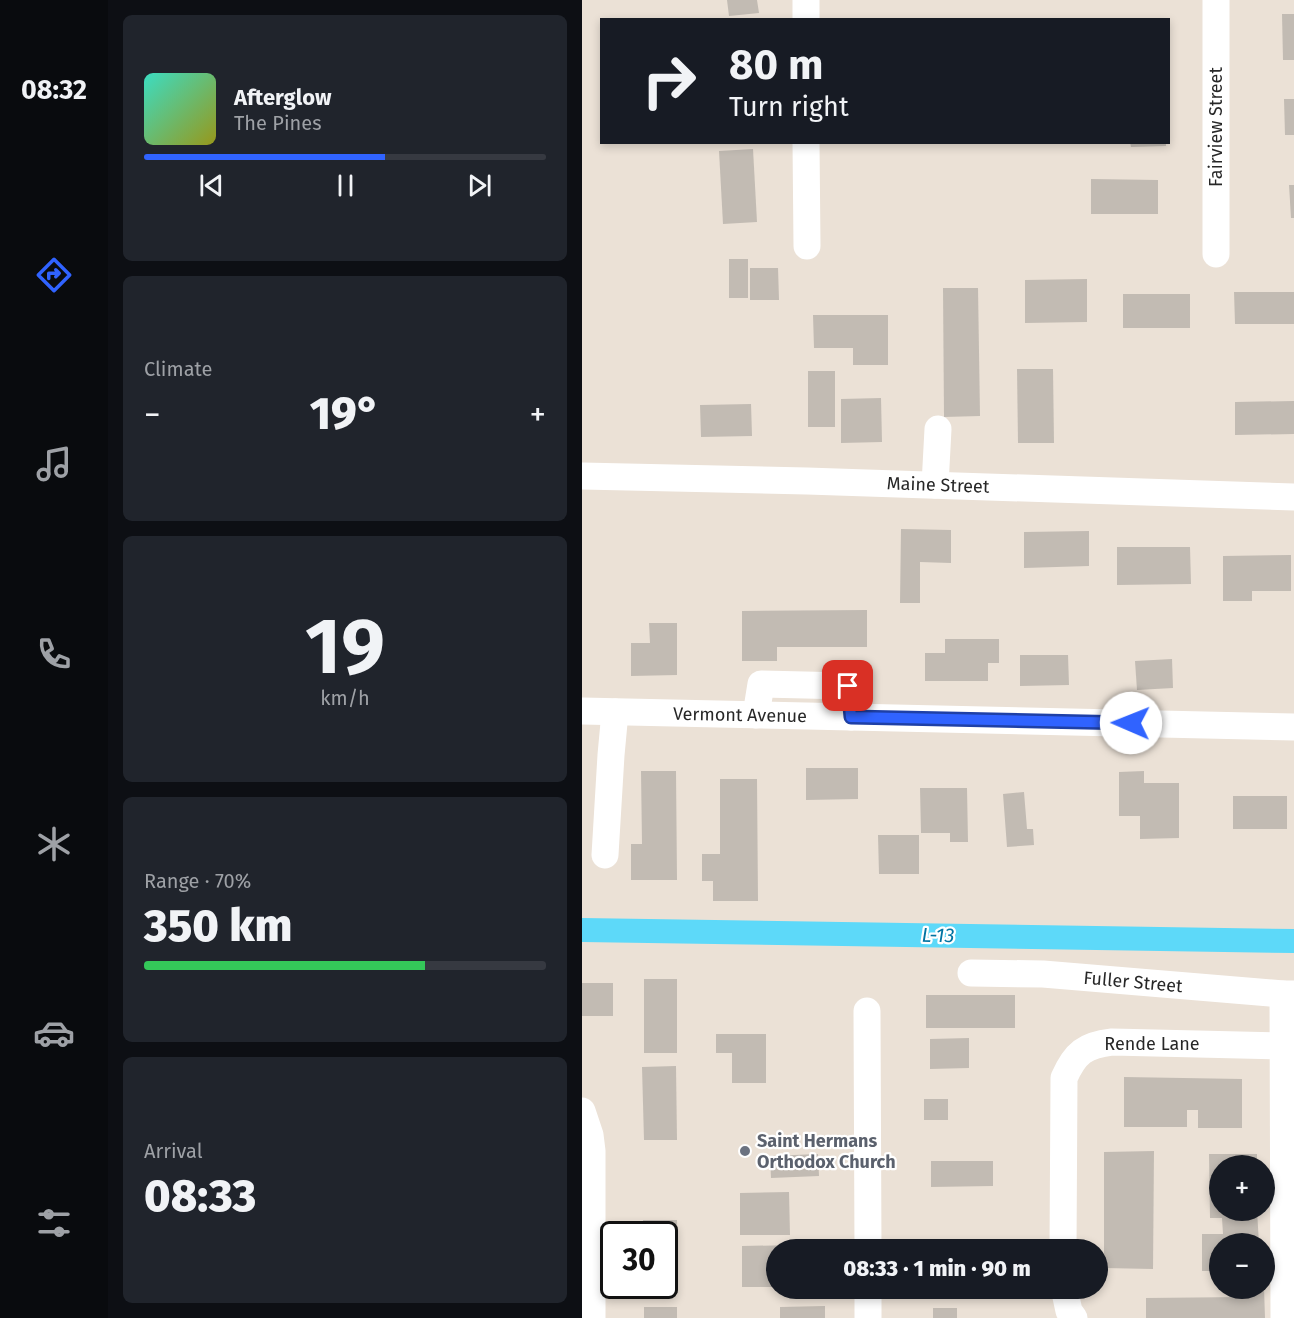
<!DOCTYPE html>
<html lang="en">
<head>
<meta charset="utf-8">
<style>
  :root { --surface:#171b24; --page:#20242c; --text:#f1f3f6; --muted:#9ea1a6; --line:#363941; --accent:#3063ff }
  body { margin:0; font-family:"Fira Sans",sans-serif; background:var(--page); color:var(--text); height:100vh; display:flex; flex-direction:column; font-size:22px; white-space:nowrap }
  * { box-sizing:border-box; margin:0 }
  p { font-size:20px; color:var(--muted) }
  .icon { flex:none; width:33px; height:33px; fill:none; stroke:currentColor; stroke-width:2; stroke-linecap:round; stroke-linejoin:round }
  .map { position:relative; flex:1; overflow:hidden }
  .side { display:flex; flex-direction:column; gap:15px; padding:15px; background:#0d0f14; width:474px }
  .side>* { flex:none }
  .hud { position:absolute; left:18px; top:18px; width:570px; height:126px; border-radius:0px; box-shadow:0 3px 9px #0003; background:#171b24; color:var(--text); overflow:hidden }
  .fabs { position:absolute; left:627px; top:1155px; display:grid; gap:12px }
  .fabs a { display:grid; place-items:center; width:66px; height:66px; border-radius:50%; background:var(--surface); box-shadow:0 3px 9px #0003; font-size:30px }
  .speed { position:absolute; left:18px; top:1221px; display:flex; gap:12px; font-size:30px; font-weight:700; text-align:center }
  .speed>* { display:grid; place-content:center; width:78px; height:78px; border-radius:50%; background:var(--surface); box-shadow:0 3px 9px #0003; line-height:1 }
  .speed .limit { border:3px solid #111; border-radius:9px; background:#fff; color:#111 }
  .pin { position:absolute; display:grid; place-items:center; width:51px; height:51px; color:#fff; margin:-26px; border-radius:12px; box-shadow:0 3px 9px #0006 }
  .me { position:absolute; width:66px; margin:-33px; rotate:271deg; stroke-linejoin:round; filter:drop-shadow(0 0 4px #0008) }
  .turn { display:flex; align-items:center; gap:21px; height:126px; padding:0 30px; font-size:27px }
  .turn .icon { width:78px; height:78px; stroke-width:2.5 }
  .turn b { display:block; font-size:42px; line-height:51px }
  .big { font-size:45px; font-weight:800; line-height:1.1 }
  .side .card { flex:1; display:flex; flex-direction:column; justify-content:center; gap:9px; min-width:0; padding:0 21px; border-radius:9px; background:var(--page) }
  .side .dial { align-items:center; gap:0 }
  .dial b { font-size:78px; line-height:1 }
  .song { display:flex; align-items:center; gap:18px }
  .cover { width:72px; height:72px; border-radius:9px; background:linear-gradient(135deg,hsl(170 70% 55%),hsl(60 70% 35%)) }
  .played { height:6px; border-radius:3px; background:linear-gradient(90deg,var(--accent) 60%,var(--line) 60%) }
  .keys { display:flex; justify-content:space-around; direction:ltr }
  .heat { display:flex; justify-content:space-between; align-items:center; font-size:33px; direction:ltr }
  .charge { height:9px; border-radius:4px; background:linear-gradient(90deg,#34c759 70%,var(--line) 0) }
  .trip { position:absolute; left:184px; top:1239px; width:342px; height:60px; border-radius:30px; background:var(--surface); box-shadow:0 3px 9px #0003; font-weight:800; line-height:60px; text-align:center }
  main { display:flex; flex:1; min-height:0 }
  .dock { display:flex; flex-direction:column; width:108px; justify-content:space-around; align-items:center; background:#090b0e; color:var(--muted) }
  .dock .icon { width:42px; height:42px }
  .dock .active { color:var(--accent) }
  .dock b { font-size:27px; color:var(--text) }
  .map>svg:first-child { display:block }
</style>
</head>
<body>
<main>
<nav class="dock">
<b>08:32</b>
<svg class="icon active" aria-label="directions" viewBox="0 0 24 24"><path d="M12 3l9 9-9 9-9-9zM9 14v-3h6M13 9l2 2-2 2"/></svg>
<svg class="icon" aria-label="music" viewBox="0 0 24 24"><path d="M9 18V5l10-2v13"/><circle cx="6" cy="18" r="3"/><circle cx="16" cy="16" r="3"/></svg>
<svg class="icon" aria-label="phone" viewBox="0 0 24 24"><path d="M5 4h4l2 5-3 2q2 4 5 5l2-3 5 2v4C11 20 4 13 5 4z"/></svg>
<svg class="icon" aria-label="climate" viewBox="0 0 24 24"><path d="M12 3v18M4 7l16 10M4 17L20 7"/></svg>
<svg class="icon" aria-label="car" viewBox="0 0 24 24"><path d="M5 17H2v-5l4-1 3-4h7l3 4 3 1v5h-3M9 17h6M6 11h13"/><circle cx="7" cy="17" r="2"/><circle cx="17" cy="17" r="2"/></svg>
<svg class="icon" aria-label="filters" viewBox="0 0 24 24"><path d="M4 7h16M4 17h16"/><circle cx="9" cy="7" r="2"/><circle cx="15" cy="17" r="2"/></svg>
</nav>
<section class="side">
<div class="card">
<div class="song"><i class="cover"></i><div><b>Afterglow</b><p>The Pines</p></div></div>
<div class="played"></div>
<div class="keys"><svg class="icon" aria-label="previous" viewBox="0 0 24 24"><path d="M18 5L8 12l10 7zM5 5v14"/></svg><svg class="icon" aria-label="pause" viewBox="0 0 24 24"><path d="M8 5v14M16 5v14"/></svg><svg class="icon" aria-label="next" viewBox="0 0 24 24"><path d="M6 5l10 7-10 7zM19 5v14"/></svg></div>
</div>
<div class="card"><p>Climate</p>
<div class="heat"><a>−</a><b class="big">19°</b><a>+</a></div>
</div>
<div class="card dial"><b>19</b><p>km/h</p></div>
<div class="card"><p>Range · 70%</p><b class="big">350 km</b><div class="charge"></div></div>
<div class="card"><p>Arrival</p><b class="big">08:33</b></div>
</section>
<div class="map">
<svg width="712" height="1318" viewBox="0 0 712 1318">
  <rect width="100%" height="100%" fill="#ebe1d6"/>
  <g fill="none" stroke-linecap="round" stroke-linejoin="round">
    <polyline stroke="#5dd9f9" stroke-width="24" points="0,930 712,941"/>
  </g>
  <g fill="#c2bbb3">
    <polygon points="145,0 175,0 177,13 147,16"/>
    <polygon points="700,14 712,14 712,60 701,60"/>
    <polygon points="702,99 712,99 712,135 703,135"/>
    <polygon points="548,142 584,142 584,146 549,147"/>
    <polygon points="171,149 175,222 141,224 137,151"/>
    <polygon points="509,179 576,180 576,214 509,214"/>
    <polygon points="707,185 712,185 712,218 709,218"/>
    <rect x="147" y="259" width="19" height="39"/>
    <polygon points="168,268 196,268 197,300 168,300"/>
    <polygon points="505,279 505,322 443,323 443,280"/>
    <polygon points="361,288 396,288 398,416 362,417"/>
    <polygon points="652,292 712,292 712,324 653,324"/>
    <rect x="541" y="294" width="67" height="34"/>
    <polygon points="231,315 306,315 306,365 271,365 271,348 232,348"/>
    <polygon points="435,369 471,369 472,443 436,443"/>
    <rect x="226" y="371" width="27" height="56"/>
    <polygon points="299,398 300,442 259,443 259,399"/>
    <polygon points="712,401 712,434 653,435 653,402"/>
    <polygon points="169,404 170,436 119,437 118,405"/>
    <polygon points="319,529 369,530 369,563 338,562 338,603 318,603"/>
    <polygon points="507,531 507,566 442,568 442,532"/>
    <polygon points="535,547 608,547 609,584 535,585"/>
    <polygon points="709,555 709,591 670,591 670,601 641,601 641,556"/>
    <polygon points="285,610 285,647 195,647 195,661 160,661 160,611"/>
    <polygon points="67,623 95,623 95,675 49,676 49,643 68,643"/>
    <polygon points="363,639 417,639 417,663 406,663 406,681 343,681 343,653 363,653"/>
    <polygon points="438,655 486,655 487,685 438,686"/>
    <polygon points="590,659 591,688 555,690 553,661"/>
    <polygon points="224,768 276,768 276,799 224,800"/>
    <polygon points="59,771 94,771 95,880 49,880 49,844 60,844"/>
    <polygon points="562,771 562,783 597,783 597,838 558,839 558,816 537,816 537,772"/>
    <polygon points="138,779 175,779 176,901 131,901 131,881 120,881 120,854 138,854"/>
    <polygon points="338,788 385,788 386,842 368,842 368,833 339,833"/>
    <polygon points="442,792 445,829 451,829 452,845 425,847 421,794"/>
    <rect x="651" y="796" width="54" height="33"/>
    <polygon points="296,835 337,835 337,874 297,874"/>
    <rect x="62" y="979" width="33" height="74"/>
    <rect x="0" y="983" width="31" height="33"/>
    <rect x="344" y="995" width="89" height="33"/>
    <polygon points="134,1034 184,1034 184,1083 150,1083 150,1053 134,1053"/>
    <polygon points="387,1038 387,1068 348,1069 348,1039"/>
    <polygon points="94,1066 95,1140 62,1140 60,1067"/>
    <polygon points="542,1077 660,1079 660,1128 616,1128 616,1110 605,1110 605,1127 542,1127"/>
    <rect x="342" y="1099" width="24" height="21"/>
    <polygon points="572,1151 571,1269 522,1268 522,1152"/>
    <polygon points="236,1154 237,1176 189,1178 188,1156"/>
    <polygon points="627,1154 675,1154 675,1166 638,1166 638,1210 675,1210 677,1244 638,1244 638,1271 620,1271 620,1234 641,1234 640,1218 628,1218"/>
    <polygon points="349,1161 411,1161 411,1186 349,1187"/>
    <polygon points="207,1192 208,1235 158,1235 158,1193"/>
    <polygon points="61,1220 95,1220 96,1293 62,1294 61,1286 82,1286 82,1234 61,1234"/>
    <polygon points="214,1245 214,1250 195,1250 195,1287 160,1287 160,1246"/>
    <polygon points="661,1288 682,1288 683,1318 564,1318 564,1298 661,1297"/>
    <polygon points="243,1306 243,1318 198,1318 198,1307"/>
    <rect x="62" y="1307" width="33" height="11"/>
    <rect x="351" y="1308" width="24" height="10"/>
  </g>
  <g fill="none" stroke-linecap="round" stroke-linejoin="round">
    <g stroke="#fff" stroke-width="27">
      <polyline points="224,0 224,20"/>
      <polyline points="224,142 225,246"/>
      <polyline points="634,254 634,0"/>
      <polyline points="0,476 225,481 712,497"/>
      <polyline points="353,485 356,429"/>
      <polyline points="0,711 712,727"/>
      <polyline points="174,715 179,684 266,686 269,717"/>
      <polyline points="23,855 29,755 33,712"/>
      <polyline points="389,973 461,974 701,994 712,994"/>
      <polyline points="701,994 702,1318"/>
      <polyline points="285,1011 286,1250"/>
      <polyline points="0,1111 8,1135 10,1151 10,1318"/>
      <path d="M481,1250L482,1078C493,1053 503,1045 530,1042L701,1046"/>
      <polyline points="286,1288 286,1318"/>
      <polyline points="482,1288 487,1311 492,1318"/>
    </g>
  </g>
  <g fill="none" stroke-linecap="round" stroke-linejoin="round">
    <g stroke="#1f40a6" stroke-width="15">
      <polyline id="route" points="266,686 269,717 549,723"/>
    </g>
    <use href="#route" stroke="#3063ff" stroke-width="10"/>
  </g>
  <circle fill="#6b7280" stroke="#fff" stroke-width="2" cx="163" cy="1151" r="6"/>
  <g text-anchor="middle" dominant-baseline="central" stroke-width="4.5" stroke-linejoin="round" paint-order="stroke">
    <g font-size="18" fill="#272727" stroke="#fff">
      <text transform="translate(634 127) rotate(-90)">Fairview Street</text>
      <text transform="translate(356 485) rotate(2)">Maine Street</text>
      <text transform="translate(158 715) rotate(1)">Vermont Avenue</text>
      <text transform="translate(551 982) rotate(5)">Fuller Street</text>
      <text x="570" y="1044">Rende Lane</text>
    </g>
    <g font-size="18" font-weight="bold" fill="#5b616d" stroke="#fff" text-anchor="start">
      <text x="175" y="1141">Saint Hermans<tspan x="175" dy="21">Orthodox Church</tspan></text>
    </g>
    <g font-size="20" font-style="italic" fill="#0173a1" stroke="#fff">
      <text transform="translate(356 935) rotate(1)">L-13</text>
    </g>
  </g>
</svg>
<div class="fabs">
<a>+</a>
<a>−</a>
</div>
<div class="speed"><div class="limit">30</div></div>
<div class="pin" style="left:266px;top:686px;background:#d93025"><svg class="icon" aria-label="arrive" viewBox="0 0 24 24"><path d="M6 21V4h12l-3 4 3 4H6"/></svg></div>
<svg class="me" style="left:549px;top:723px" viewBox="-20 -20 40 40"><circle r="19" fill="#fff"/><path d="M0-13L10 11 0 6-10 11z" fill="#3063ff"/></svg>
<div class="trip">08:33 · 1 min · 90 m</div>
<div class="hud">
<div class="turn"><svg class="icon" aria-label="right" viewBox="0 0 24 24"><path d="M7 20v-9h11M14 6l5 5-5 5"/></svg><div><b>80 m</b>Turn right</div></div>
</div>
</div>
</main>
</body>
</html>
